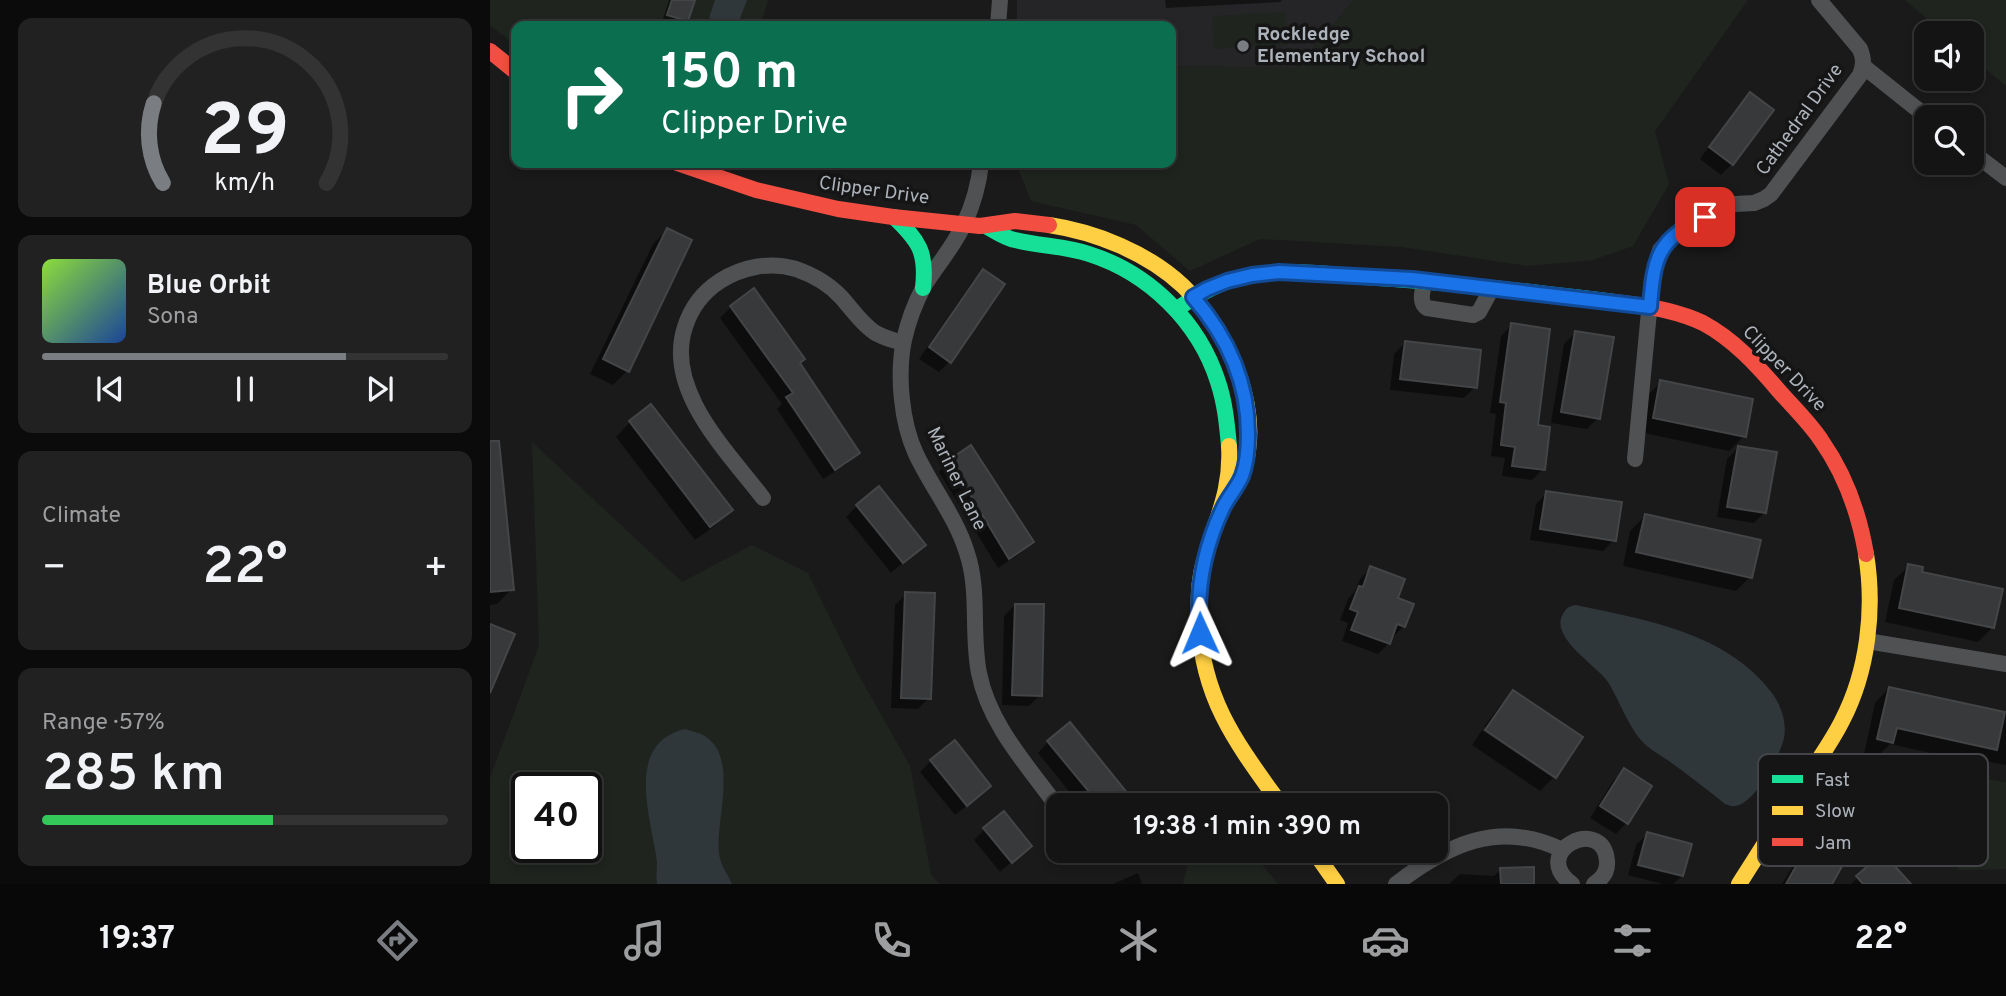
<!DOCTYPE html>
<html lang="en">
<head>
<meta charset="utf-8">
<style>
  :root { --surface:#141414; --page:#212122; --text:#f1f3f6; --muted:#9d9ea0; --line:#333334; --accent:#7a7d82 }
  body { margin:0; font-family:Overpass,sans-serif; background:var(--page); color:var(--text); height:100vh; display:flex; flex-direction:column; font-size:26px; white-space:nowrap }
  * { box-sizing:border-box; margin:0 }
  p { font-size:23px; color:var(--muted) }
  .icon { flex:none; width:38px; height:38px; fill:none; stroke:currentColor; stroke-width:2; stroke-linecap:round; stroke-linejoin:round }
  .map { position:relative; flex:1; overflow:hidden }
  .panel { display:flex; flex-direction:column; gap:18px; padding:18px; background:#0b0b0b; width:490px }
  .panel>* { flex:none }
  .hud { position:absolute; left:21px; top:21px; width:665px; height:147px; border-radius:14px; box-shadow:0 4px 10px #0003,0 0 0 2px var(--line); background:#0b6e4f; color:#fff; overflow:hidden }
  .buttons { position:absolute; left:1424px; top:21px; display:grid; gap:14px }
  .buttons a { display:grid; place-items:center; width:70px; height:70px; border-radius:14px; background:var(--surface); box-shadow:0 4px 10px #0003,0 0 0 2px var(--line); font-size:35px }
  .speed { position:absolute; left:21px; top:772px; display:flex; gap:14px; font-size:35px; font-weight:700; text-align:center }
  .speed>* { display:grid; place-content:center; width:91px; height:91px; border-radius:50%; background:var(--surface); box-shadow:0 4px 10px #0003,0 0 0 2px var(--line); line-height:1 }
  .speed .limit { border:4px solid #111; border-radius:10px; background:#fff; color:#111 }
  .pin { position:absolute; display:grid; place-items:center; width:60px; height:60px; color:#fff; margin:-30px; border-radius:14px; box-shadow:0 4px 10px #0006 }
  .me { position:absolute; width:77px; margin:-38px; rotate:359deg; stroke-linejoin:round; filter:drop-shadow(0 0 5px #0008) }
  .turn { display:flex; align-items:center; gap:24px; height:147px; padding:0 35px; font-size:32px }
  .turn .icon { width:91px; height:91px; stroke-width:2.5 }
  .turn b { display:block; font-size:49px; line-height:60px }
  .big { font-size:52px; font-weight:600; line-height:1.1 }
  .panel .widget { flex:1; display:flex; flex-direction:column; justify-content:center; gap:10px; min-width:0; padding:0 24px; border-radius:14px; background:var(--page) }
  .panel .dial { align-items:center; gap:0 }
  .dial svg { height:182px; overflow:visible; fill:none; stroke:var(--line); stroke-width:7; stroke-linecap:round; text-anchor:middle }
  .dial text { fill:var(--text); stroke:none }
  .song { display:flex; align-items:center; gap:21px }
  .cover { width:84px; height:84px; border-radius:10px; background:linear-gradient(135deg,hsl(90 70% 55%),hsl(220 70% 35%)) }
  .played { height:7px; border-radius:4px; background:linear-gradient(90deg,var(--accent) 75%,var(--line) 75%) }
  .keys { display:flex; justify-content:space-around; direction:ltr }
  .heat { display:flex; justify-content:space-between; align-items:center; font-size:38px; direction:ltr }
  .charge { height:10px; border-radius:5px; background:linear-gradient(90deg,#34c759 57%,var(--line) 0) }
  .trip { position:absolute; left:556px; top:793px; width:402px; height:70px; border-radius:14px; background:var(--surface); box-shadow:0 4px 10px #0003,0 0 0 2px var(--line); font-weight:600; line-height:70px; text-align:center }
  .tab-bar { display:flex; height:112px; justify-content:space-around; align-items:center; background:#080808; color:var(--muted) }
  .tab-bar .icon { width:49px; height:49px }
  .tab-bar .active { color:var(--accent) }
  .tab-bar b { font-size:32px; color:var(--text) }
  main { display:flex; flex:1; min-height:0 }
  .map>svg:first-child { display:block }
</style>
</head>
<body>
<main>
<section class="panel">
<div class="widget dial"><svg viewBox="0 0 100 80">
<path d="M14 69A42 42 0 1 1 86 69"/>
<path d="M14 69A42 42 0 0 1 10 34" stroke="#7a7d82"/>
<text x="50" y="56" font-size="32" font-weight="700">29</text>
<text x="50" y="72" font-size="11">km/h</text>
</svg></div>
<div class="widget">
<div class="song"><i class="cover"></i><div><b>Blue Orbit</b><p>Sona</p></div></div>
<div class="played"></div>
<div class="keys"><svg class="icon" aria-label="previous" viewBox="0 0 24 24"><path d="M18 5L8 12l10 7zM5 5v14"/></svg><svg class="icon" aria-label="pause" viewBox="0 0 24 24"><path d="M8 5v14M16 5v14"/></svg><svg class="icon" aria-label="next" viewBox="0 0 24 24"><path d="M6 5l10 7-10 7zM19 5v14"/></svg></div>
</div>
<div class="widget"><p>Climate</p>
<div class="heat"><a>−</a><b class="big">22°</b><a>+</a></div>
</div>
<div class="widget"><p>Range · 57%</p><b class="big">285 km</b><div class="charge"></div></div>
</section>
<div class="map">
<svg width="1516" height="884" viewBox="0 0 1516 884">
  <rect width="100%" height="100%" fill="#1a1a1b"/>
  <polygon fill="#252527" points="527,0 864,0 806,68 681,66 681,26 527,26"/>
  <g fill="#1f241f" fill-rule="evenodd">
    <polygon points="0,0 278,0 270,26 26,26 26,46 0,25"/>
    <polygon points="864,0 1258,0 1165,131 1179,184 1143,246 1103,260 1037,266 912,247 770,239 700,271 646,225 541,201 526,163 681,163 681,66 806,68"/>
    <polygon points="1415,0 1516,0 1516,86 1482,58 1482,33 1454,33"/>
    <polygon points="795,12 797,45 724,49 722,16"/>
    <path d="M42,442L192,582L262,545L318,573L366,670L420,766L441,874L449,884H242L229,857L228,838L234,776L167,863V884H0V778L49,645ZM37,788H96V847H37Z"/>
    <polygon points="1442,771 1516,782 1516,869 1469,870 1433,804"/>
    <polygon points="701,850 761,851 788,884 693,884"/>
  </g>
  <g fill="#2f373b">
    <polygon points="225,0 257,0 247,26 241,26 219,18"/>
    <path d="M1086,605C1155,620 1236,632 1282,693C1291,705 1297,723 1294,738C1290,756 1265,804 1245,806C1242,807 1239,805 1235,804C1217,789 1198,775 1179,761C1172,756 1164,752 1157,746C1140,732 1130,701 1118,682C1106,665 1059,637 1073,614C1076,608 1079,606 1086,605Z"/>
    <path d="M195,729C200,731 206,732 211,734C251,753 225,819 229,853C230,864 238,874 242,884H167C166,877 167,869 167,862C162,820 133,744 195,729Z"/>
  </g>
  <g fill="#0007">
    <polygon points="179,0 203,0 196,20 190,26 172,22"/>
    <polygon points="675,0 792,0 790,2 676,8"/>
    <polygon points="1260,95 1242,164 1231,175 1210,159 1249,105"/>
    <polygon points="177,230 137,371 123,385 100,374 163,244"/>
    <polygon points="493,271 459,362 449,372 429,359 482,282"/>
    <polygon points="241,307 308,363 367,453 357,464 333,479 287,409 292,404 230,318"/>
    <polygon points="1022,325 1046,426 1053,469 1042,480 1012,476 1015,458 1001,456 1006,414 1000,413 1011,336"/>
    <polygon points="1085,333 1108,418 1097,429 1061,423 1074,344"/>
    <polygon points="915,343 985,387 974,398 900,390 904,354"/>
    <polygon points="1171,382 1254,436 1239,451 1149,432 1156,397"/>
    <polygon points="140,422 240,510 226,525 205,540 126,437"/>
    <polygon points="1248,448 1275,512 1264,523 1227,517 1237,459"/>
    <polygon points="460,461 542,542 531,553 508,568 449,472"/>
    <polygon points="0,463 22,589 7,604 0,605"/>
    <polygon points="1056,493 1124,540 1113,551 1040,540 1046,504"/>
    <polygon points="367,506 433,545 401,573 356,517"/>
    <polygon points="1155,516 1260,577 1246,591 1133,566 1140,531"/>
    <polygon points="1419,566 1430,573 1503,627 1488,642 1395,622 1404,580"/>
    <polygon points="881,568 905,599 914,626 903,637 901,637 899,643 888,654 852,641 858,623 850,620 858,599 865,591 870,579"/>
    <polygon points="416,594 439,698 428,709 401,708 405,605"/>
    <polygon points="525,605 550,695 539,706 512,705 514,616"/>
    <polygon points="1399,688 1516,714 1516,765 1493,761 1490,764 1400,744 1387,757 1374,754 1385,703"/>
    <polygon points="1023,692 1091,738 1064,777 1064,774 994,727 1009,707"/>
    <polygon points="992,730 1063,778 1050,791 982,745"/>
    <polygon points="558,742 645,805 590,805 548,753"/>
    <polygon points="441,761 488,797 465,815 430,772"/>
    <polygon points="1134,770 1160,786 1136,823 1126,834 1100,818 1123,781"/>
    <polygon points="1321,822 1338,884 1292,884 1311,853 1302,848 1310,833"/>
    <polygon points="495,829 540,846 510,872 484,840"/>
    <polygon points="1157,834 1192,876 1183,884 1172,884 1138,875 1146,845"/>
    <polygon points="1393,855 1418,884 1361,884 1367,878"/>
    <polygon points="1011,869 1042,884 959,884 970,874 1004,876"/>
    <polygon points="648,873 652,884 623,884"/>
  </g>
  <g fill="#38393a" stroke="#434547" stroke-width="2">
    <polygon points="182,0 205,0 198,21 177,15"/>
    <polygon points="1260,92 1284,110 1243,165 1219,147"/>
    <polygon points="177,228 202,240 139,372 113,359"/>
    <polygon points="493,269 515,284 461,363 439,347"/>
    <polygon points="264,288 315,359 310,363 370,453 345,470 296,397 303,393 240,306"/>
    <polygon points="1021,323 1060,329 1048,425 1060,427 1055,470 1022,466 1025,447 1011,445 1016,403 1010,402"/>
    <polygon points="1085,331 1124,337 1110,419 1071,412"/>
    <polygon points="915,341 991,350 987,388 910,379"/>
    <polygon points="1170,380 1263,399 1256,437 1163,418"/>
    <polygon points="161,404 243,510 220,527 139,421"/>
    <polygon points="0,441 9,441 24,590 0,592"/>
    <polygon points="481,445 544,542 519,559 459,460"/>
    <polygon points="1248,446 1287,452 1276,513 1237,507"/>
    <polygon points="389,486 436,545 413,563 366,505"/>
    <polygon points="1056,491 1132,502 1126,541 1050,529"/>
    <polygon points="1155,514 1271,540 1262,578 1146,552"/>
    <polygon points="1418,564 1433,567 1432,572 1513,589 1504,628 1409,608"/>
    <polygon points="880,566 915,579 908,598 924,604 915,627 907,624 900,644 861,630 868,612 860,609 869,586 873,587"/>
    <polygon points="415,592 445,593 441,699 411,698"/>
    <polygon points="525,604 554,604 552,696 522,695"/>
    <polygon points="0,624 25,634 0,693"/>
    <polygon points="1399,687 1515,712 1507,750 1407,728 1403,743 1387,739"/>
    <polygon points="1023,690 1093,737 1066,778 995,730"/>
    <polygon points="580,722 647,805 610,805 557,741"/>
    <polygon points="465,740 501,786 477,806 440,760"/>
    <polygon points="1134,768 1162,786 1138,824 1110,806"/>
    <polygon points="514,811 542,846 522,863 493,828"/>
    <polygon points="1321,820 1364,845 1342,884 1296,884 1320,841 1312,837"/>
    <polygon points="1157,832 1202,844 1193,876 1148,865"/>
    <polygon points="1393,853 1421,884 1373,884 1366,876"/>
    <polygon points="1044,867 1044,884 1011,884 1010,868"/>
  </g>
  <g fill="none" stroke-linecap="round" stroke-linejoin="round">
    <g stroke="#4f5153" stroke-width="16">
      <polyline points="508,26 510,0"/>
      <polyline points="1373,66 1437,117"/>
      <polyline points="1482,152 1516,178"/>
      <path d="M491,163C489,183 483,205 474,224C464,246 447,265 434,286C425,303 418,322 414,340C407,374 411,422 426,454C442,488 466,517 477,553C490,592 481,633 489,673C499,725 539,767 569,809"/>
      <path d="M935,280C933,290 928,302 937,308L983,315L989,312L1002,288"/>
      <path d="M1145,459L1162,280L1170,250L1192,228L1229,209L1245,204L1264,203L1274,199L1281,194L1370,75C1374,65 1374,59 1370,49L1329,0"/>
      <path d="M273,498C238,452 174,390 195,327C201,308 213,292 230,281C252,267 280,261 306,269C323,275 339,284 351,297C362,309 370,322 384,332C393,338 403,340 413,343"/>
      <polyline points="1377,641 1516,664"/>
      <polyline points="598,850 600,852"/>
      <path d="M906,884C957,845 1009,819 1072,850"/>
      <path d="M1082,884C1038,852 1113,814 1117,861C1118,872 1112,879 1104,884"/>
    </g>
    <g stroke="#16e098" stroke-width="16">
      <path d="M404,217C429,241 437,252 433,288"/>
      <path d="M496,226C505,231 515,238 525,240C550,246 575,246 599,254C659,273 709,322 728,382C735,403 737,424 739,446"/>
      <path d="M687,309C707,295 729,282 753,277C794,268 835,274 875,277C958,282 1041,292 1124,302"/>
    </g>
    <g stroke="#ffcf43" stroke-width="16">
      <path d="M559,225C606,232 658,253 693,286C739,330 775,412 752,475C748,487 740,497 733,507"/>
      <path d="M739,446C742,493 724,522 713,565C708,584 708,604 709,624C713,701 748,745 791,805"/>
      <polyline points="823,850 847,884"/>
      <path d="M1249,884C1269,853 1289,821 1309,789C1324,766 1340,745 1352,721C1378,671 1385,609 1376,554"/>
    </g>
    <g stroke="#f24e42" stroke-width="16">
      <polyline points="0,51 26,72"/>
      <polyline points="187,163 266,190 348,209 403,217 490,226 525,221 559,225"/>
      <path d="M1124,302C1153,305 1186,310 1213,323C1243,339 1267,365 1289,391C1303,407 1319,422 1331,440C1355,474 1369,513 1376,554"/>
    </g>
  </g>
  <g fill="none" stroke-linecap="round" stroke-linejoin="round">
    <g stroke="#114b97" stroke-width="18">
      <path id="route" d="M710,633C706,590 714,548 733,508C738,497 747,488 752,476C757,463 758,447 758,434C758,381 737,336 703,297L717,289L737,281L762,275L789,272L922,279L1160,307C1164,257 1167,240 1215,217"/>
    </g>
    <use href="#route" stroke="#1a73e8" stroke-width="12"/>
  </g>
  <circle fill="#7a7d82" stroke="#151516" stroke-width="2.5" cx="753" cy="46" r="7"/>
  <g text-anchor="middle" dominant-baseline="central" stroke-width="7" stroke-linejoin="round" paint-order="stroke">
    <g font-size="19" font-weight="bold" fill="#adb3ba" stroke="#151516" text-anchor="start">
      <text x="767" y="35">Rockledge<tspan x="767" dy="22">Elementary School</tspan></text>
    </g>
    <g font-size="19" fill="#adb3ba" stroke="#151516">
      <text transform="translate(1310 120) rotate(-54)">Cathedral Drive</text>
      <text transform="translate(384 191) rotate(8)">Clipper Drive</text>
      <text transform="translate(1294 369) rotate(46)">Clipper Drive</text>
      <text transform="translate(466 479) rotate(64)">Mariner Lane</text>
    </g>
  </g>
  <rect x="1268" y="754" width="230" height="112" rx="10" fill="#151516" stroke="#434447" stroke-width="2"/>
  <rect x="1282" y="775" width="31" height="8" fill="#16e098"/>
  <rect x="1282" y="806" width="31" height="9" fill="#ffcf43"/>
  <rect x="1282" y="838" width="31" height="8" fill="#f24e42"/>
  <g font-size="19" fill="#adb3ba">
    <text x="1325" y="786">Fast</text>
    <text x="1325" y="817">Slow</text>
    <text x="1325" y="849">Jam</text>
  </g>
</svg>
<div class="buttons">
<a><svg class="icon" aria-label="sound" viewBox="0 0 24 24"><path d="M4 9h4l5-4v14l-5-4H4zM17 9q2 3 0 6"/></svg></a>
<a><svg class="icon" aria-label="search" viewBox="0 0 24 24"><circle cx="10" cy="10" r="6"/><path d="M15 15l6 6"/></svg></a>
</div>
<div class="speed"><div class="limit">40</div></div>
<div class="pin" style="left:1215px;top:217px;background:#d93025"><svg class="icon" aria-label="arrive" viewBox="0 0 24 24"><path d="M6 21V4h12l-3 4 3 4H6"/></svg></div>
<svg class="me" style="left:710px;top:633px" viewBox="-20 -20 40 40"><path d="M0-17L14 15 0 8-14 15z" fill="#1a73e8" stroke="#fff" stroke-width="4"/></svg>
<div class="trip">19:38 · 1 min · 390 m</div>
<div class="hud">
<div class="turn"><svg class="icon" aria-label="right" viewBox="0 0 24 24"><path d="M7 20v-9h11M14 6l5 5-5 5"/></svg><div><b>150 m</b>Clipper Drive</div></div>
</div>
</div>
</main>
<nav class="tab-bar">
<b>19:37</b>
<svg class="icon active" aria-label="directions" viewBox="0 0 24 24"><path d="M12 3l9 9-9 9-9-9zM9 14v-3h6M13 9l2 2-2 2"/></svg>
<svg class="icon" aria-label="music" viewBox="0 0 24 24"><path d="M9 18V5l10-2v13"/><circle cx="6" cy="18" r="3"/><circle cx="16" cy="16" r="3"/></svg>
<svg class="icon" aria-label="phone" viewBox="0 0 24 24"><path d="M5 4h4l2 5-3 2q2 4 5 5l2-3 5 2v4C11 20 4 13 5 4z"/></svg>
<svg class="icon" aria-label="climate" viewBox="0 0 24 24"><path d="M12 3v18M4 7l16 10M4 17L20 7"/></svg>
<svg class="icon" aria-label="car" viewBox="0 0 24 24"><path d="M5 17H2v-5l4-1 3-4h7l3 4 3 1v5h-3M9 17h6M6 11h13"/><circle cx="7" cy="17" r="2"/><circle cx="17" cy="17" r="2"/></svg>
<svg class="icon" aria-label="filters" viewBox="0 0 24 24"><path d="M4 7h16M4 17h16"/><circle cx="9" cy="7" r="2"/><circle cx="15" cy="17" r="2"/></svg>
<b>22°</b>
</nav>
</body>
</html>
